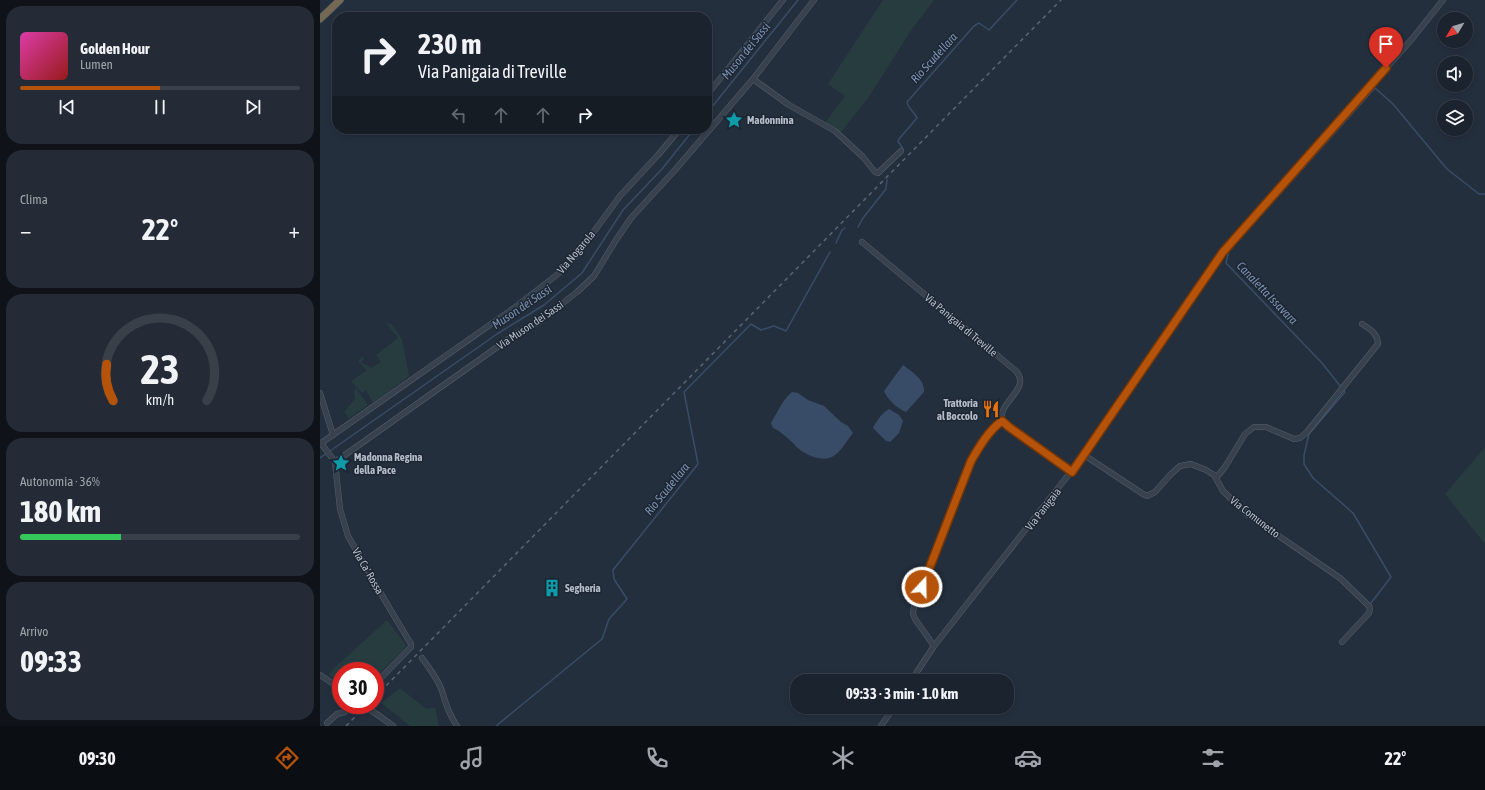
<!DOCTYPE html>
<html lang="it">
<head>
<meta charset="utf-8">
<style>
  :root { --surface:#1b232e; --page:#242b36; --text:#f1f3f6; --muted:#a0a4aa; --line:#39404a; --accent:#b45309 }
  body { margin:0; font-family:"Asap Condensed",sans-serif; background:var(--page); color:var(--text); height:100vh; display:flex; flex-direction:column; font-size:15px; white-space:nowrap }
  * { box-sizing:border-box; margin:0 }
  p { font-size:13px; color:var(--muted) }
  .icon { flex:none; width:22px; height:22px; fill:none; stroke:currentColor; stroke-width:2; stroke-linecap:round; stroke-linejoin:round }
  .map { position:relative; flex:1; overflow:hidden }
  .drawer { display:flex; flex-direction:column; gap:6px; padding:6px; background:#0f1319; width:320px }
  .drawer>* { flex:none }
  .guide { position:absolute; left:12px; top:12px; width:380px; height:122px; border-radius:16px; box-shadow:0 2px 6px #0003,0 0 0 1px var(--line); background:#1b232e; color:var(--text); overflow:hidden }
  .needle { width:26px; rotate:232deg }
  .fabs { position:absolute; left:1117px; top:12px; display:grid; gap:8px }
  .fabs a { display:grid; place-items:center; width:36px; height:36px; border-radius:50%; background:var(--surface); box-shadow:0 2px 6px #0003,0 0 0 1px var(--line); font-size:20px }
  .speed { position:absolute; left:12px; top:662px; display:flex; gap:8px; font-size:20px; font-weight:700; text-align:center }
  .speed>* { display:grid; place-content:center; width:52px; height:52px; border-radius:50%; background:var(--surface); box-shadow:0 2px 6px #0003,0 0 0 1px var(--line); line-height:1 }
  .speed .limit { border:6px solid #d22; background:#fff; color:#111 }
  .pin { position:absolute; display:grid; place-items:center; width:34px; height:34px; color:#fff; margin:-41px -17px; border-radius:50% 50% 50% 0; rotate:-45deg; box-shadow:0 0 4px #0007 }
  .pin .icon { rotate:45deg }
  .me { position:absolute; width:44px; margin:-22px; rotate:21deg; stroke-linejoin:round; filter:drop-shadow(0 0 3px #0008) }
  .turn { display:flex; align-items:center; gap:14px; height:84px; padding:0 20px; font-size:18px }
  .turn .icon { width:52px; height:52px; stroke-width:2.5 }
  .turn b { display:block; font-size:28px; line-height:34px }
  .lanes { display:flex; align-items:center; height:38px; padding:0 20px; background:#0003; justify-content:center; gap:20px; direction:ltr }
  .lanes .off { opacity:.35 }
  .big { font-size:30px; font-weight:700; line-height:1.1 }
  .drawer .card { flex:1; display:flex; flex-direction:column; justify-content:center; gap:6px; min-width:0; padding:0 14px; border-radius:16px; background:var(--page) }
  .drawer .dial { align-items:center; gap:0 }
  .dial svg { height:104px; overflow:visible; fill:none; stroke:var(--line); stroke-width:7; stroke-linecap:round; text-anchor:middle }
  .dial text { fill:var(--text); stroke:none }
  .song { display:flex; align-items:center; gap:12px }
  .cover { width:48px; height:48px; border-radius:6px; background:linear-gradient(135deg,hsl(320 70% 55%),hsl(0 70% 35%)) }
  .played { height:4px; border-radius:2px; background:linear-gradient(90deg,var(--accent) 50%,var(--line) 50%) }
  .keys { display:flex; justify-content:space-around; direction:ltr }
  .heat { display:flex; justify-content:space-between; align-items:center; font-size:22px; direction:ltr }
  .charge { height:6px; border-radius:3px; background:linear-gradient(90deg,#34c759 36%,var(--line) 0) }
  .trip { position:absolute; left:470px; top:674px; width:224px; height:40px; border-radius:16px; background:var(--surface); box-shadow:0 2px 6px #0003,0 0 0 1px var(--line); font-weight:700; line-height:40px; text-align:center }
  .tabs { display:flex; height:64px; justify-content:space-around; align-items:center; background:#0b0e12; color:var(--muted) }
  .tabs .icon { width:28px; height:28px }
  .tabs .on { color:var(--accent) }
  .tabs b { font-size:18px; color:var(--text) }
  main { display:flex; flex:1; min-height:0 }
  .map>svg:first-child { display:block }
</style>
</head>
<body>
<main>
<section class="drawer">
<div class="card">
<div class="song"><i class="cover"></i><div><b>Golden Hour</b><p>Lumen</p></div></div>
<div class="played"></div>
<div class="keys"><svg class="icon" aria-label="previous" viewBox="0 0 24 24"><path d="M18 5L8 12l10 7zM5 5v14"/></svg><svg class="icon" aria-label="pause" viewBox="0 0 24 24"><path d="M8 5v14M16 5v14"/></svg><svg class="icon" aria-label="next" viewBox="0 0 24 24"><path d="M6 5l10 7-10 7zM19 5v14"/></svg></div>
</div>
<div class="card"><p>Clima</p>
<div class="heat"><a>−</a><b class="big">22°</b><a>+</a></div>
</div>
<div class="card dial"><svg viewBox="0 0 100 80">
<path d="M14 69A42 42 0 1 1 86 69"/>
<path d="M14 69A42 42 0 0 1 9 41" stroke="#b45309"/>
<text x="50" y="56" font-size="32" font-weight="700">23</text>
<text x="50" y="72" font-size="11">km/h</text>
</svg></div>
<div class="card"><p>Autonomia · 36%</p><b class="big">180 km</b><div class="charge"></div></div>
<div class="card"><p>Arrivo</p><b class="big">09:33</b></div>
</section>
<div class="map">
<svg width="1165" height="726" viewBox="0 0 1165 726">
  <rect width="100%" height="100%" fill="#242f3e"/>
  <g fill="#263c3f">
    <polygon points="563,0 614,0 592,29 548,98 521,132 505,123 525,96 508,84"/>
    <polygon points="66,323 71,324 82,339 89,376 53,403 46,390 42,393 31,381 47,370 38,361 43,357 44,358 41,362 51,368 61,362 56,355 78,338"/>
    <polygon points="36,388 48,405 29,418 24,412 35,399 34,391"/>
    <polygon points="1165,447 1165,544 1125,494"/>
    <polygon points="67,620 86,645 83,650 55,678 55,671 21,671 21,684 9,675 12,670"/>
    <polygon points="80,688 106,709 115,707 119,726 90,726 61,703"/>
  </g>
  <g fill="#394c67">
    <path d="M583,365C592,372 605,379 604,392L586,412C578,409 567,399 564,391Z"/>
    <path d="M472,392L478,393L488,400L504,406L521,422L528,426L533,433C521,448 516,464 494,457C485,454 479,450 473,443C466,437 461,431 453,428L451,423C457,413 463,399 472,392Z"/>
    <path d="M569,409L579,415L583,421L579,433L570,442L566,441L553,428C556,421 563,412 569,409Z"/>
  </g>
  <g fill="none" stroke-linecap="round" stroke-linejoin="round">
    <g stroke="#394c67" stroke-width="1.5">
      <polyline points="387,113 478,0"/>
      <path d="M583,149L578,141L579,139L597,118C595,112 588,109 587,102L654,26L659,23L669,30L670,29L697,0"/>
      <polyline points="538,227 543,218 566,189 567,180"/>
      <polyline points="516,243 522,230 525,228"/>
      <polyline points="1021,387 1002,363 906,263 909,251 1055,88 1073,104 1127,169 1159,194 1165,194"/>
      <polyline points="1023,389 1025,392 989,434 984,455 984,464 993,478 1033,513 1071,577 1051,603"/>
      <polyline points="10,451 177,334 224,305 262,273 303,210 342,169 374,129"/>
      <polyline points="0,458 7,453"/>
      <polyline points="176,726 282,639 289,619 307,599 294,579 293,570 378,464 364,392 431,324 441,330 454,326 466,331 510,252"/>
    </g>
    <g stroke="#565f6c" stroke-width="6">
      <g id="minor">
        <polyline points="433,79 469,105 515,131 543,157 555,172 558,173 581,151"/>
        <polyline points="387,95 463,0"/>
        <path d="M542,242L696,371C712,389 677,402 682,421L689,427L752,472"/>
        <polyline points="0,393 13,435"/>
        <polyline points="1,443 15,462 20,509 28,536 67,604 91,644 91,647 55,684"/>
        <polyline points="0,444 194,308 238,274 256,256 300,196 338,155 360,129"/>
        <polyline points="764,455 823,494 827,496 835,492 851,474 860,466 871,464 886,470 894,475 903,491 927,514 1020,578 1049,606 1050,609 1049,613 1022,642"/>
        <polyline points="15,462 197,333 219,322 257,292 274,276 296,240 311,218 355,170 433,79 494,0"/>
        <path d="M896,478L905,467L925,434L934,427H946L974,439L980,438L987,432L1058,344C1058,334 1050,329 1042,324"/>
        <path d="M614,646L595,619L593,614L594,606L651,461C659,447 669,430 682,421"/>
        <path d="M102,658C109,668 116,677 121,688C126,703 128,713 137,726"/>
        <polyline points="0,675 21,689"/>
        <polyline points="591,681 614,646 764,455 903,252 1092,39 1123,0"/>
        <polyline points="58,715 73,726"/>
        <polyline points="7,723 17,714 25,712 32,705"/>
        <polyline points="561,726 574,707"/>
      </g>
    </g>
    <g stroke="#434c59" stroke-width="8">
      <polyline id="highway" points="0,19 20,0"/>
    </g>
    <use href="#minor" stroke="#38414e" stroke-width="5"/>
    <use href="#highway" stroke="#746855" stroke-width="7"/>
    <g stroke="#5a6575" stroke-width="1.5" stroke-dasharray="4 4" stroke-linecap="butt">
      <polyline points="55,697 741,0"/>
      <polyline points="26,726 47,705"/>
    </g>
    <g stroke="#565f6c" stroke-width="6" stroke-linecap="butt">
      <polyline id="minor-bridge" points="43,705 58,715"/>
    </g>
    <use href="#minor-bridge" stroke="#38414e" stroke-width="5"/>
  </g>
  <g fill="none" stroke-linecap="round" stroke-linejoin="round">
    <g stroke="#753606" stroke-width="10">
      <path id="route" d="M602,587L651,461C659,447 669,430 682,421L689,427L752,472L903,252L1066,68"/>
    </g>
    <use href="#route" stroke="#b45309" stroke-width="7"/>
  </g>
  <defs>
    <g id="sight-bare" transform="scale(1.38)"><path d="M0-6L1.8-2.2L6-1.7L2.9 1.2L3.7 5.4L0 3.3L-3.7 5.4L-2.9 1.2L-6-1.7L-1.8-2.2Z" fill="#0f9aa8" stroke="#1d2633" stroke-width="2.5" paint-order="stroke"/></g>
    <g id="restaurant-bare" transform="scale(1.38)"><path d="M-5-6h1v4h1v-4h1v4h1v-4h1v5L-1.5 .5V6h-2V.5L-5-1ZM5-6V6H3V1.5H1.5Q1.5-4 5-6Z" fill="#e8710a" stroke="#1d2633" stroke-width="2.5" paint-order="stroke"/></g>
    <g id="building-bare" transform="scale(1.38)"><path d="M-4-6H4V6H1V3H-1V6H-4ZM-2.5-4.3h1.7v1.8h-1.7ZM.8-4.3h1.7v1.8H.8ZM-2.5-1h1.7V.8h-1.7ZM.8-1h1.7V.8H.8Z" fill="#0f9aa8" stroke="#1d2633" stroke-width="2.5" paint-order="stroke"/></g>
  </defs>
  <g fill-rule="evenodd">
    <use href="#sight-bare" x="414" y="120"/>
    <use href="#restaurant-bare" x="671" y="409"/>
    <use href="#sight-bare" x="21" y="463"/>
    <use href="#building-bare" x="232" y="588"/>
  </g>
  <g text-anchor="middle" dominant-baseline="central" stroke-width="3" stroke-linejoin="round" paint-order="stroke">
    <g font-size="11" font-weight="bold" fill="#b4bcc9" stroke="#1d2633" text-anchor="start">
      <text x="427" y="120">Madonnina</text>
      <text x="658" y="403" text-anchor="end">Trattoria<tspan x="658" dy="13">al Boccolo</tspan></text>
      <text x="34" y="457">Madonna Regina<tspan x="34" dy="13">della Pace</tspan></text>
      <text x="245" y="588">Segheria</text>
    </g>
    <g font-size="11" fill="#b4bcc9" stroke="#1d2633">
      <text transform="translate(256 252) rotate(-50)">Via Nogarola</text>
      <text transform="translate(210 325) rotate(-34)">Via Muson dei Sassi</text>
      <text transform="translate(641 325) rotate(40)">Via Panigaia di Treville</text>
      <text transform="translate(723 509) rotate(-52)">Via Panigaia</text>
      <text transform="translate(935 517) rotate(38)">Via Comunetto</text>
      <text transform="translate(48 571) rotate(60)">Via Ca' Rossa</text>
    </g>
    <g font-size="12" font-style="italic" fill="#7c92b1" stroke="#1d2633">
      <text transform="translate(426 51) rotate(-51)">Muson dei Sassi</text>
      <text transform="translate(614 58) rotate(-48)">Rio Scudellara</text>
      <text transform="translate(947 293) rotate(46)">Canaletta Issavara</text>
      <text transform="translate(202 307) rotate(-34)">Muson dei Sassi</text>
      <text transform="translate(347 489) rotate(-51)">Rio Scudellara</text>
    </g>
  </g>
</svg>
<div class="fabs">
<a><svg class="needle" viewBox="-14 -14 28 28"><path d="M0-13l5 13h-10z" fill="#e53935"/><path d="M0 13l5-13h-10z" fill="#a0a4aa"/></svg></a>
<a><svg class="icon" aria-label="sound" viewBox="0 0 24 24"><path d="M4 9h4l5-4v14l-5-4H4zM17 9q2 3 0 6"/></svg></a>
<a><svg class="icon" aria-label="layers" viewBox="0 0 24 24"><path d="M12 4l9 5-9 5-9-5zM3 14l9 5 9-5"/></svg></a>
</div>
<div class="speed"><div class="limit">30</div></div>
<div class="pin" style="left:1066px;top:68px;background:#d93025"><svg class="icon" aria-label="arrive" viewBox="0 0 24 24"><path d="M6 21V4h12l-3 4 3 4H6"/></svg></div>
<svg class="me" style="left:602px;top:587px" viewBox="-20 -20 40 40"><circle r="17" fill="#b45309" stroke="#fff" stroke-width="3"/><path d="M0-11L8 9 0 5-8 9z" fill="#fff"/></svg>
<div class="trip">09:33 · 3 min · 1.0 km</div>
<div class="guide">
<div class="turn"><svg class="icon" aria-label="right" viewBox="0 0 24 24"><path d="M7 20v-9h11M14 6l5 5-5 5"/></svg><div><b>230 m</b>Via Panigaia di Treville</div></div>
<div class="lanes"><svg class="icon off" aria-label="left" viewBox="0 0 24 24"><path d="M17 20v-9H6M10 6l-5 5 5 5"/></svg><svg class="icon off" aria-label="ahead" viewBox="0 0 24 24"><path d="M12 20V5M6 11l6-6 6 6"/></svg><svg class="icon off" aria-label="ahead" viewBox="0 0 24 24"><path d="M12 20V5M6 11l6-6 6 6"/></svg><svg class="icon" aria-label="right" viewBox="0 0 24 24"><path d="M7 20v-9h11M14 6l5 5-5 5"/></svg></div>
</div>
</div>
</main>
<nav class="tabs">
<b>09:30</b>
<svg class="icon on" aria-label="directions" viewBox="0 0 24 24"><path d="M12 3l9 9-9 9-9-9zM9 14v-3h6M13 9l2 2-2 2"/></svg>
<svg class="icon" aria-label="music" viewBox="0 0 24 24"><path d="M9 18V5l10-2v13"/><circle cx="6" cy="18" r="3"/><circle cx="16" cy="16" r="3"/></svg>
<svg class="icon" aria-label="phone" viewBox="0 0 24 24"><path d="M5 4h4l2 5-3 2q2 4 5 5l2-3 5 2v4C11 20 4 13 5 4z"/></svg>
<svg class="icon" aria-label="climate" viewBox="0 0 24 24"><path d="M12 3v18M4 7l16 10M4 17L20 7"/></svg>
<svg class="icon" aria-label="car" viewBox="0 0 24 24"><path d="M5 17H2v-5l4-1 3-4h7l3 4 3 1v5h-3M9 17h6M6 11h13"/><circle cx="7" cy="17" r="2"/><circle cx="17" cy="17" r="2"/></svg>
<svg class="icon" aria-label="filters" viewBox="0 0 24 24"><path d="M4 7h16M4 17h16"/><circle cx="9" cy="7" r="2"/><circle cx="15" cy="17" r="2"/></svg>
<b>22°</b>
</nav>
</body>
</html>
